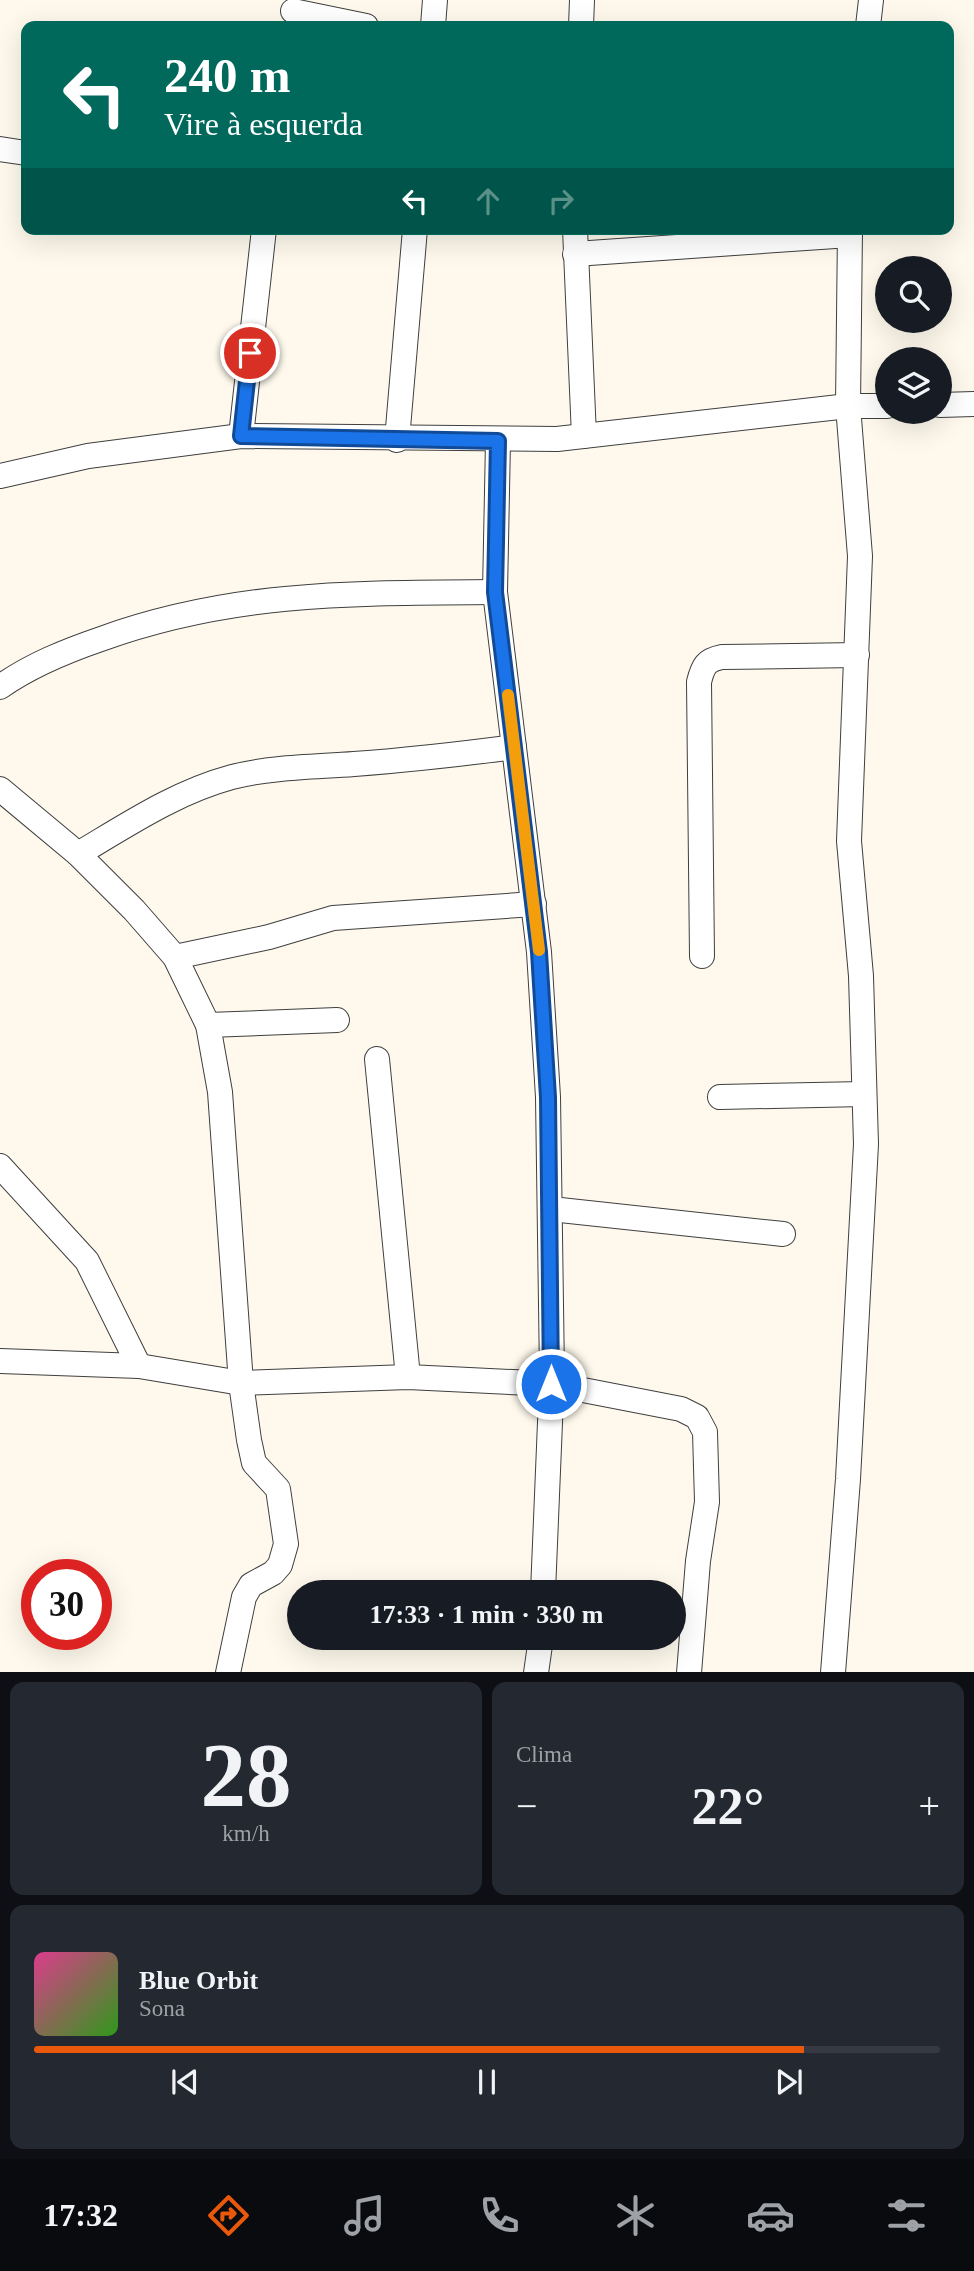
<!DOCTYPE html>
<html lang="pt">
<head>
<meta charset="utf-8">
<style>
  :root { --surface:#171b24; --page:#242831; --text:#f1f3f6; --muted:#9ea1a6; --line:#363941; --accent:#ea580c }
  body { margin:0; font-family:Georgia,serif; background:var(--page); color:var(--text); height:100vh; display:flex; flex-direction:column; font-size:26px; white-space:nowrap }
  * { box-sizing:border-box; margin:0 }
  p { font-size:23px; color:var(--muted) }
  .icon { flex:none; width:38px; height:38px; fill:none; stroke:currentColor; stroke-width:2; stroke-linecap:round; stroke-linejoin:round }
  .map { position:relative; height:1672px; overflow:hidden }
  .side { display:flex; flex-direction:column; gap:10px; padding:10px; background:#0d0f14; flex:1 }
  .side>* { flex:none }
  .hud { position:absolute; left:21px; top:21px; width:933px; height:214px; border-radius:14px; box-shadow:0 7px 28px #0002; background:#00695c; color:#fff; overflow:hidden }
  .controls { position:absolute; left:875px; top:256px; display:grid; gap:14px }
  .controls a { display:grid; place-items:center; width:77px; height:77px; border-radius:50%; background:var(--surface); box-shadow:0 7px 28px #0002; font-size:35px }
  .speed { position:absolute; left:21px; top:1559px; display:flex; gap:14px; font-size:35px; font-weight:700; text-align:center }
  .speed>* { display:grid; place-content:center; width:91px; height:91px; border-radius:50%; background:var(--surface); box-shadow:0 7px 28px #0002; line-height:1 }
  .speed .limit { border:10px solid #d22; background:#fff; color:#111 }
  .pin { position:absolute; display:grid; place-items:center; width:60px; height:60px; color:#fff; margin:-30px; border:4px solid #fff; border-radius:50%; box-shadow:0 2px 7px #0007 }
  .me { position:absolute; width:77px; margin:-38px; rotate:0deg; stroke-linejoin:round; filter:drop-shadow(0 0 5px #0008) }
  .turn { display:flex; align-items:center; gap:24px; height:147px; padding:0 28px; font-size:32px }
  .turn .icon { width:91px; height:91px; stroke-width:2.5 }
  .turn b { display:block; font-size:49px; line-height:60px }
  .lanes { display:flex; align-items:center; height:66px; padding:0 28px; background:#0003; justify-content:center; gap:35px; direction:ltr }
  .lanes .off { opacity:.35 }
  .big { font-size:52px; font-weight:800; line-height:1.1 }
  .side .card { flex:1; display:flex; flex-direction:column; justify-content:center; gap:10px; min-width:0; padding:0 24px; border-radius:14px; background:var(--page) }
  .side .dial { align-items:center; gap:0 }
  .dial b { font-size:91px; line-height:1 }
  .song { display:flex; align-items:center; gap:21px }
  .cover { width:84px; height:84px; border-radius:10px; background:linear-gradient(135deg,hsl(330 70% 55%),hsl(110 70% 35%)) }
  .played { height:7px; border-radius:4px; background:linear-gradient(90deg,var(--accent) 85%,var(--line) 85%) }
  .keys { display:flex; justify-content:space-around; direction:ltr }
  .heat { display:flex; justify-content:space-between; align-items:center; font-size:38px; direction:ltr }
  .side .tiles { flex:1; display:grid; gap:10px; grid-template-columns:1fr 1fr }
  .card:last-child { grid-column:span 2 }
  .trip { position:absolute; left:287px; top:1580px; width:399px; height:70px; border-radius:35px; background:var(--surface); box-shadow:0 7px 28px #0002; font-weight:800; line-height:70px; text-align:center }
  .menu { display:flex; height:112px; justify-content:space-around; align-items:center; background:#090b0e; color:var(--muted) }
  .menu .icon { width:49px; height:49px }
  .menu .selected { color:var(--accent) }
  .menu b { font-size:32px; color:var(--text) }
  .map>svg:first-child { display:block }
</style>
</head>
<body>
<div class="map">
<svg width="974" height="1673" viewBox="0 0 974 1673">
  <rect width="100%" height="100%" fill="#fef9ec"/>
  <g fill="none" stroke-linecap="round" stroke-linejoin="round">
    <g stroke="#3f3f3f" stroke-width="26">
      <g id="minor">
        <polyline points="293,11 366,26"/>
        <polyline points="433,26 435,0"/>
        <polyline points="581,26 582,0"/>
        <polyline points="868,26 871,0"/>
        <polyline points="0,149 26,153"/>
        <polyline points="575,229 584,436"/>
        <polyline points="575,254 850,235"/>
        <polyline points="940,405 974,404"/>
        <polyline points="241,436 264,229"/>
        <polyline points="397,440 415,229"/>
        <polyline points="498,441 495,592 539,952 548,1097 552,1374 543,1592"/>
        <polyline points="0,476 88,456 241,436 557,439 848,406 887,406"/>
        <path d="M0,687C31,665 66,651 101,639C234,591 357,593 495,592"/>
        <polyline points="0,789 78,854 134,910 175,957 208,1025 220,1092 241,1383 249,1440 254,1463 278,1489 286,1544 280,1565 273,1573 251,1585 244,1597 228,1673"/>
        <path d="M78,854C127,825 176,792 232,777C271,767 314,767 354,764C408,760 461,754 514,747"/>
        <path d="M702,956L699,682C703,666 706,660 722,657L857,655"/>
        <polyline points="175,957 269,937 333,918 534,904"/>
        <polyline points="208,1025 337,1020"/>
        <polyline points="377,1059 408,1377"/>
        <polyline points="720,1097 864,1094"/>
        <polyline points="0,1166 87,1261 139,1366"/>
        <polyline points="551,1209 783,1234"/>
        <polyline points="0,1361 139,1366 241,1383 408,1377 552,1384 681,1409 697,1417 705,1432 707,1502 698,1561 689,1673"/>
        <polyline points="536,1673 541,1638"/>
        <polyline points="833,1673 848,1479 866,1144 861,976 849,841 860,556 848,406 850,229"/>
      </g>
    </g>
    <use href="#minor" stroke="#fff" stroke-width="24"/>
  </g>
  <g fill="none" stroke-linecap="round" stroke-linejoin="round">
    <g stroke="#114b97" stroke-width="18">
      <polyline id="route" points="250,353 241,436 498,441 495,592 539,952 548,1097 551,1384"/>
    </g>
    <use href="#route" stroke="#1a73e8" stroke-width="12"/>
    <polyline stroke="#f59e0b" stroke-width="12" points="508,695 539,950"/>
  </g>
</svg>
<div class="controls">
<a><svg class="icon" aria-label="search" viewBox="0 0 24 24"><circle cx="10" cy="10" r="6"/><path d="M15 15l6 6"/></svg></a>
<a><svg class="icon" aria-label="layers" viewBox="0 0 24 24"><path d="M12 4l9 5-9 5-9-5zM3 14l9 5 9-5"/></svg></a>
</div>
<div class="speed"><div class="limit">30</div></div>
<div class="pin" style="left:250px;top:353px;background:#d93025"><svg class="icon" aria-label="arrive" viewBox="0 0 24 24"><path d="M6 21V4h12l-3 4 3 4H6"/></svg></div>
<svg class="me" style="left:551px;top:1384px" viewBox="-20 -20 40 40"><circle r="17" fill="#1a73e8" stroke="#fff" stroke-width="3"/><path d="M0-11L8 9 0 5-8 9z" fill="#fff"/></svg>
<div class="trip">17:33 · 1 min · 330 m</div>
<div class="hud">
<div class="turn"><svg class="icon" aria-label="left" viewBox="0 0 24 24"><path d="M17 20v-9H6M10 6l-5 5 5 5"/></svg><div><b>240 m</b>Vire à esquerda</div></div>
<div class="lanes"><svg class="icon" aria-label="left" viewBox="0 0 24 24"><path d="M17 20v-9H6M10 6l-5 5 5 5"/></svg><svg class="icon off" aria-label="ahead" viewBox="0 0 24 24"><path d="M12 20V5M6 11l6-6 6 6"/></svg><svg class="icon off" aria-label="right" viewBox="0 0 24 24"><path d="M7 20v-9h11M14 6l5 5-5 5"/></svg></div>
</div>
</div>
<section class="side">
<div class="tiles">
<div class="card dial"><b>28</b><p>km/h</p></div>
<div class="card"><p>Clima</p>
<div class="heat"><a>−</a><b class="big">22°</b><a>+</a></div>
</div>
<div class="card">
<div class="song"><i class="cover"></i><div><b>Blue Orbit</b><p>Sona</p></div></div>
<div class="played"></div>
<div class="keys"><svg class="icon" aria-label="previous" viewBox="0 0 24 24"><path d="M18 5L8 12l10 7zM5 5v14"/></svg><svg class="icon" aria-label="pause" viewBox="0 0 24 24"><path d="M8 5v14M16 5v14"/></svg><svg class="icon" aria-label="next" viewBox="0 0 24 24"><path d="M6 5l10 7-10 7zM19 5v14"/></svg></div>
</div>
</div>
</section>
<nav class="menu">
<b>17:32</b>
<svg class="icon selected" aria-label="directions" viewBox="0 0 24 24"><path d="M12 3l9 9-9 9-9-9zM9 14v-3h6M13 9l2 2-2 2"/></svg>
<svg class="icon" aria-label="music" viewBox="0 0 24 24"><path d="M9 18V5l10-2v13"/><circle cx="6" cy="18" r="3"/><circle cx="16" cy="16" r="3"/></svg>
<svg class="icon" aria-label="phone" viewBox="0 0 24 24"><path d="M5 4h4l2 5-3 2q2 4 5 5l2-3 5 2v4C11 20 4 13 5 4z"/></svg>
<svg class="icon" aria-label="climate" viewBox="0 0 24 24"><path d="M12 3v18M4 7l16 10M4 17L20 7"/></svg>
<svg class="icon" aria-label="car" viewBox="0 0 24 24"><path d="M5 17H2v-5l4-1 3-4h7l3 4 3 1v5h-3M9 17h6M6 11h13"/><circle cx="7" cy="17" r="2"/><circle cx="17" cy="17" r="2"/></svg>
<svg class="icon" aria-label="filters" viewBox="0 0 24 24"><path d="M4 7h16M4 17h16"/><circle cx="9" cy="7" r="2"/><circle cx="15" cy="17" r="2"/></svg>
</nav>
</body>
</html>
